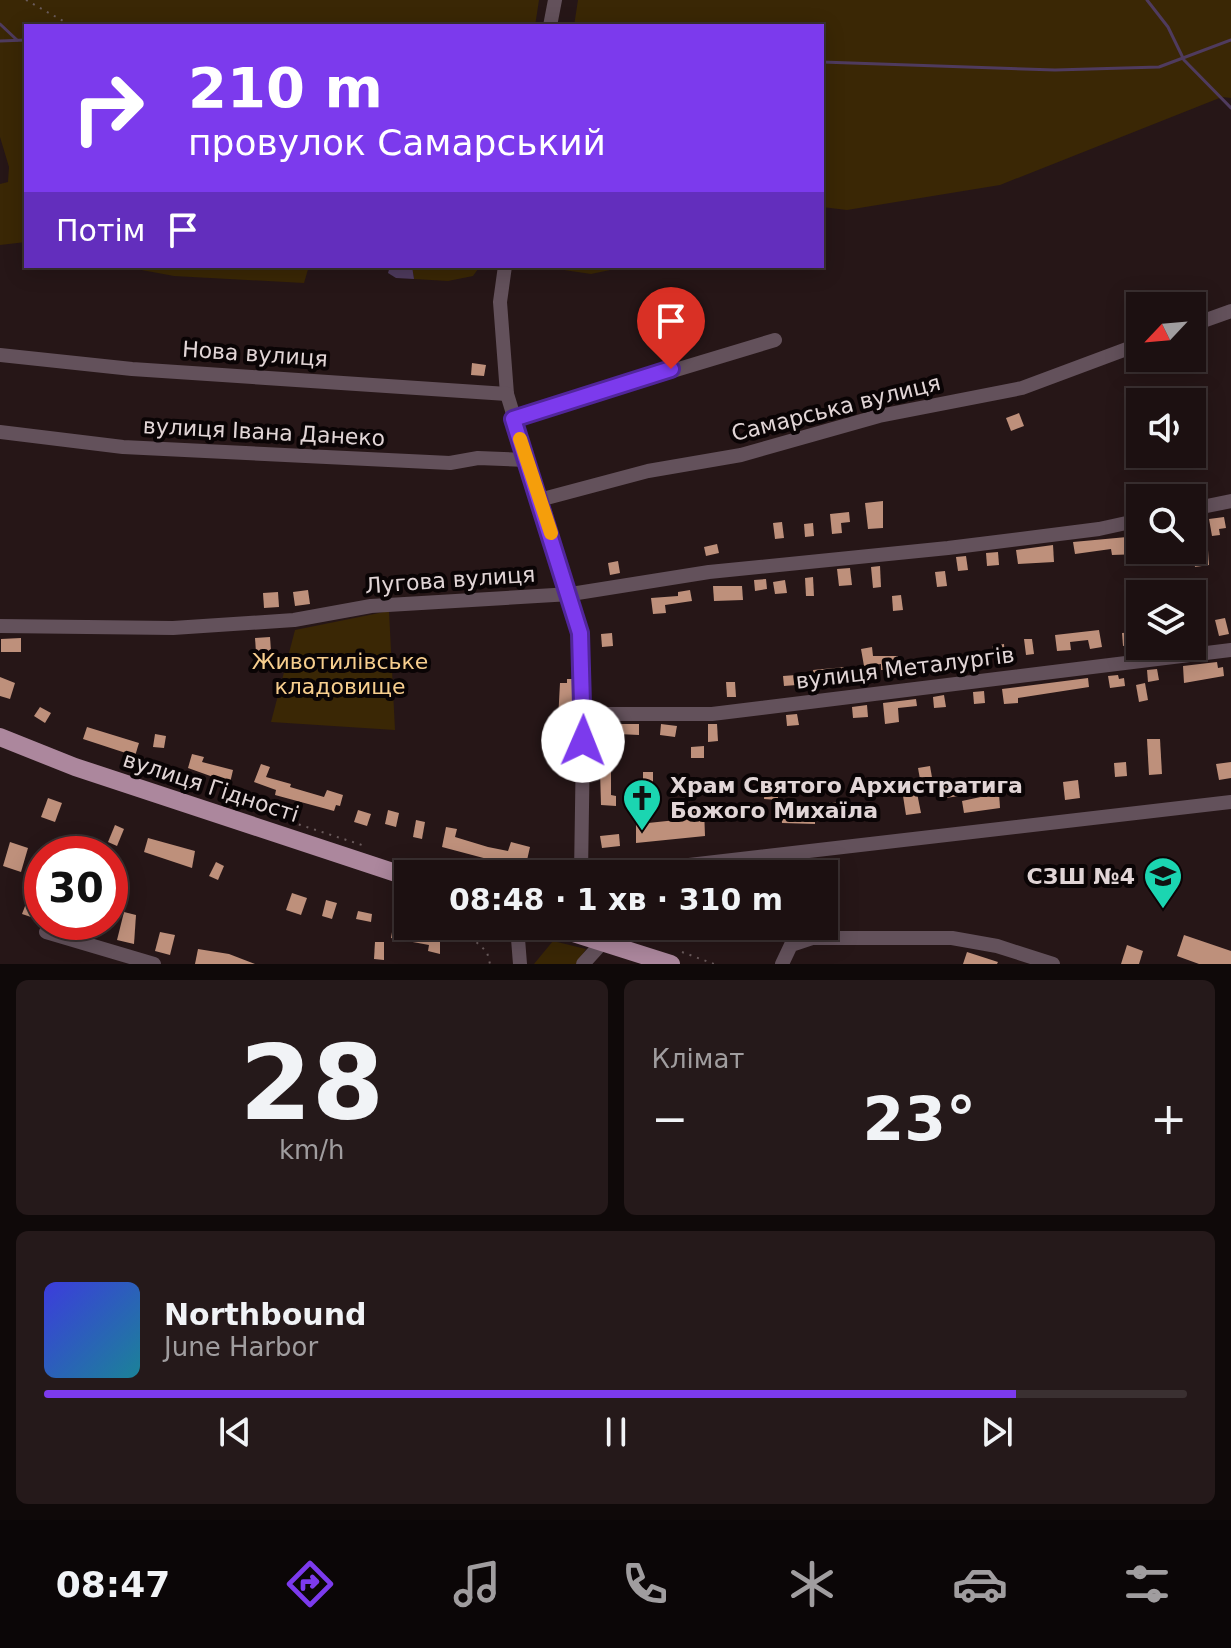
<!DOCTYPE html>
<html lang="uk">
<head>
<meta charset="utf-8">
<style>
  :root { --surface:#1c1011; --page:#25191a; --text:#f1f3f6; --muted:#a09d9f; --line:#3a3031; --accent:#7c3aed }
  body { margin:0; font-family:"DejaVu Sans",sans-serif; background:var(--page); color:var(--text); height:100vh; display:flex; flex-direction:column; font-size:30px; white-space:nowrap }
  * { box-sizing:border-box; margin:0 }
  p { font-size:26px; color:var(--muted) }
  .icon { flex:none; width:44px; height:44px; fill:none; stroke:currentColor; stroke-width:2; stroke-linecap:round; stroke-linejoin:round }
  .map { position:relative; height:964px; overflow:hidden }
  .details { display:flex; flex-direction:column; gap:16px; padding:16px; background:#0f0909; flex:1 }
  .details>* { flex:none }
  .guide { position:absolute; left:24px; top:24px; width:800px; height:244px; border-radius:0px; box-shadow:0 4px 20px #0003,0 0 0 2px var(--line); background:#7c3aed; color:#fff; overflow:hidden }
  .needle { width:52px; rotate:244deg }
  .controls { position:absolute; left:1126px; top:292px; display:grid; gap:16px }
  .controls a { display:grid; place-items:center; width:80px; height:80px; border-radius:0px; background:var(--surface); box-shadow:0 4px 20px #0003,0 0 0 2px var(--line); font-size:40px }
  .speed { position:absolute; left:24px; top:836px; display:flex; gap:16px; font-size:40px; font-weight:700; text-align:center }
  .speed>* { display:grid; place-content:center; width:104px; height:104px; border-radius:50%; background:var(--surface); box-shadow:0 4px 20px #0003,0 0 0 2px var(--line); line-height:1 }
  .speed .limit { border:12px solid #d22; background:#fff; color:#111 }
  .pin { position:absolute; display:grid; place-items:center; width:68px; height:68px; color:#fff; margin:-82px -34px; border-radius:50% 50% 50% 0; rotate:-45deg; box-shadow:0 0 8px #0007 }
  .pin .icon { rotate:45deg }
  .me { position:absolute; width:88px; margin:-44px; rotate:1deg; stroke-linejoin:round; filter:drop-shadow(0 0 6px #0008) }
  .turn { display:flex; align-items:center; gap:28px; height:168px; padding:0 32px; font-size:36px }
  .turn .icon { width:104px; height:104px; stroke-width:2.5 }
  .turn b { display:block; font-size:56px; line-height:68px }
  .then { display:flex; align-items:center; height:76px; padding:0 32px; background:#0003; gap:16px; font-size:30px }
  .big { font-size:60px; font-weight:600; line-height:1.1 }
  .details .card { flex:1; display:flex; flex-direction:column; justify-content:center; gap:12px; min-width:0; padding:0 28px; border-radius:12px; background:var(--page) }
  .details .dial { align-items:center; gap:0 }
  .dial b { font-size:104px; line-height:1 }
  .song { display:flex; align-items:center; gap:24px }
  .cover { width:96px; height:96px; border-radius:12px; background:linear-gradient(135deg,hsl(240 70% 55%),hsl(190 70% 35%)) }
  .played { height:8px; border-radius:4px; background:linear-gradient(90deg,var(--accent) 85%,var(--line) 85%) }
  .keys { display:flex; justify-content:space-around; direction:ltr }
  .heat { display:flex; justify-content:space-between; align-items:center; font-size:44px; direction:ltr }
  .details .tiles { flex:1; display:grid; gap:16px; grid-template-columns:1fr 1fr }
  .card:last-child { grid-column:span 2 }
  .trip { position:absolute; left:394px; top:860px; width:444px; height:80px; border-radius:0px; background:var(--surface); box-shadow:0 4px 20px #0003,0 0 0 2px var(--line); font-weight:600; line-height:80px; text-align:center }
  .tabs { display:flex; height:128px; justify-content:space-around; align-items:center; background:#0b0607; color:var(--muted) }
  .tabs .icon { width:56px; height:56px }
  .tabs .on { color:var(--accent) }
  .tabs b { font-size:36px; color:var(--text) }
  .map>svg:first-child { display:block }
</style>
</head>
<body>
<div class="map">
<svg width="1231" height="964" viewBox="0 0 1231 964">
  <rect width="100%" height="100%" fill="#261617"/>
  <g fill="#3a2705">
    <polygon points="0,0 539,0 535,26 26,26 26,242 0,245 0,184 8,182 9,167 0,137"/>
    <polygon points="578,0 1231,0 1231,98 1222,97 1000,185 847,210 822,207 822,26 574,26"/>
    <polygon points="120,266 309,266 304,283 174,276"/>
    <polygon points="412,266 480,266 473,276 448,281 414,279"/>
    <polygon points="537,266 629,266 591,274"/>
    <polygon points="389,611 395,730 271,722 295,630"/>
    <polygon points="553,941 586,949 576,964 534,964"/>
  </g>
  <polygon fill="#4f3b5e" points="390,266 412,266 414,279 396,278 388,273"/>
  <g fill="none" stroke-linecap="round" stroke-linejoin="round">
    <g stroke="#4f3b5e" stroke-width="3">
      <polyline points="1147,0 1168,27 1184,60 1231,108"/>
      <polyline points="0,24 17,40"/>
      <polyline points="0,41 26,40"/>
      <polyline points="822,62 1055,70 1159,67 1231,40"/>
    </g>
  </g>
  <g fill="#be907b">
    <polygon points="472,363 486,365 484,376 471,375"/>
    <polygon points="1019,413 1024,426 1011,431 1006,418"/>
    <polygon points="883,501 883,528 868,529 865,503"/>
    <polygon points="849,512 850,522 841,523 842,533 832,534 830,514"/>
    <polygon points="1224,517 1226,528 1219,529 1220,535 1212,536 1209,519"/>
    <polygon points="782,522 784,538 775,539 773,523"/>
    <polygon points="813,523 814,536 805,537 804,524"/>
    <polygon points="1207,536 1209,565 1195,567 1192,543"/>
    <polygon points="1127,537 1127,541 1140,539 1140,554 1112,555 1111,549 1075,554 1073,542"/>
    <polygon points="717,544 719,553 706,556 704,547"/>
    <polygon points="1053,545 1054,562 1018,564 1016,550"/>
    <polygon points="1155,550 1170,550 1171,559 1157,561"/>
    <polygon points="998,552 999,565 987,566 986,553"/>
    <polygon points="966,556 968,570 958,571 956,557"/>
    <polygon points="618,561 620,573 610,575 608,563"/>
    <polygon points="880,566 881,587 873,588 871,567"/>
    <polygon points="850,568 852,585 839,586 837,569"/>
    <polygon points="945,571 947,586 937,587 935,572"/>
    <polygon points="813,577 814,596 806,596 805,578"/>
    <polygon points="766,579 767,589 755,591 754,580"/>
    <polygon points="785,580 787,593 775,594 773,582"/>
    <polygon points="713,586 742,586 743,600 714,601"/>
    <polygon points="308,590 310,604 295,606 293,592"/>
    <polygon points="690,590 692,601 665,605 666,613 653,614 651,598 678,596 678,592"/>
    <polygon points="278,592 279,607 264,608 263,593"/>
    <polygon points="901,595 903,610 893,611 892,596"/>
    <polygon points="1225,618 1229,634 1219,636 1215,620"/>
    <polygon points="1099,630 1102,647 1090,649 1088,640 1070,642 1071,650 1057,651 1055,635"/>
    <polygon points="1140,632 1140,644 1123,646 1122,633"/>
    <polygon points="612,633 613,646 602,647 601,634"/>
    <polygon points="270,637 271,651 256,652 255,638"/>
    <polygon points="21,638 21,652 1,652 1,639"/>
    <polygon points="1024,639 1032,639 1034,654 1026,655"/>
    <polygon points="1004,644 1005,658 994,659 992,646"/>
    <polygon points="872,647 873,656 898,656 898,662 889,663 889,670 881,670 881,664 864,666 861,649"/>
    <polygon points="1217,662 1218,668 1223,667 1224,676 1184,683 1183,666"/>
    <polygon points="845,667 846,676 815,682 813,670"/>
    <polygon points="1157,669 1159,680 1148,682 1147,670"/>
    <polygon points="796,675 797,685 784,686 783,676"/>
    <polygon points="1118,675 1119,679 1124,678 1125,686 1110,688 1108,676"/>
    <polygon points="0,677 15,683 10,699 0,696"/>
    <polygon points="1088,678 1089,687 1018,698 1018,703 1004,704 1002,689"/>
    <polygon points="567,679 574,679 572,740 557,739 560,683 567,683"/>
    <polygon points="726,682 735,682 736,697 727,697"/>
    <polygon points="1145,683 1148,700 1139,702 1136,685"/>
    <polygon points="984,691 985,703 974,704 973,692"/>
    <polygon points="944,695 946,707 934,708 933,697"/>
    <polygon points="916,699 917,706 898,708 899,722 885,724 883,703"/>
    <polygon points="867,705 868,717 853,718 852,707"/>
    <polygon points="40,707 51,713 45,723 34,716"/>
    <polygon points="797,714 799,725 787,726 786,715"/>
    <polygon points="602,724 639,724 639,735 618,734 617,754 601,753"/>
    <polygon points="661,724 677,726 675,737 660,735"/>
    <polygon points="708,724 717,724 718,741 708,742"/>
    <polygon points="87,727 139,743 135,756 83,739"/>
    <polygon points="155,734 166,736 164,748 153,747"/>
    <polygon points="1147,739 1160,739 1162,774 1149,775"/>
    <polygon points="704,746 704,758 691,758 691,747"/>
    <polygon points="192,754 204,757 202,762 233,770 230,783 188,768"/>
    <polygon points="555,756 573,758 573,767 554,766"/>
    <polygon points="1126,762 1127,776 1115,777 1114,763"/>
    <polygon points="1231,762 1231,778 1219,780 1216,764"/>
    <polygon points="261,764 270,767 266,777 291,784 290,787 324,797 327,790 343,795 340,806 336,805 334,811 275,795 276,790 254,782"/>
    <polygon points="930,766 933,783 921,785 918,768"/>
    <polygon points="600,771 611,771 611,795 616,796 616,806 601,805"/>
    <rect x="643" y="772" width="10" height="15"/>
    <polygon points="957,779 959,796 946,798 944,780"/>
    <polygon points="1078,780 1080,798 1065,800 1063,782"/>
    <polygon points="765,787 778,788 778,800 764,799"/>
    <polygon points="917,793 921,813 906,815 903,796"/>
    <polygon points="999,793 1000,808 964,813 962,801"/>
    <polygon points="48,798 62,803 55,822 41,817"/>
    <polygon points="829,802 862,802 862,807 877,806 879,821 868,822 867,818 851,817 815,820 815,824 782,823 781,806 794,805 795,812 829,810"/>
    <polygon points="704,809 705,836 636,843 636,821 648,823 686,819 686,810"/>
    <polygon points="358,810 371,814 367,826 354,822"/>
    <polygon points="388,810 399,813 396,827 385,824"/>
    <polygon points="416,820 425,822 422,839 413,837"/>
    <polygon points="115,825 124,829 117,846 108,842"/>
    <polygon points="446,827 457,829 455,837 488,847 508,851 511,842 530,847 525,869 442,847"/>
    <polygon points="619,834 620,846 602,848 600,836"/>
    <polygon points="148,838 195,851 192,868 144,852"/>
    <polygon points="10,842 28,848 21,872 3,866"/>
    <polygon points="216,862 224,866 218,880 209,876"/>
    <polygon points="292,893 307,898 301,915 286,910"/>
    <polygon points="326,900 337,903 332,919 322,916"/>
    <polygon points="27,901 41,906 37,919 22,914"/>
    <polygon points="358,911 372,914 371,922 356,919"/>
    <polygon points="124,912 136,915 134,944 117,940"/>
    <polygon points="393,926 410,927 421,930 420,934 440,937 440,954 428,951 429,945 391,938"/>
    <polygon points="160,932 175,935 170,955 155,951"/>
    <polygon points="1184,935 1231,951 1231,964 1199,964 1177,956"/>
    <polygon points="375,942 384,942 384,960 374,959"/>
    <polygon points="1127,945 1143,951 1139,964 1121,964"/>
    <polygon points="198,949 229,954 255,964 195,964"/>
    <polygon points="967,952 998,962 997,964 963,964"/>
  </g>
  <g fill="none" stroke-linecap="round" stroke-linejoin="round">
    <g stroke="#6a5b5c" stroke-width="2" stroke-dasharray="2 6" stroke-linecap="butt">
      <polyline points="26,0 72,26"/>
      <polyline points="276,817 365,846"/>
      <polyline points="401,859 462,874"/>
      <polyline points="459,926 487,952 490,964"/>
      <polyline points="609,926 642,938"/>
      <polyline points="682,952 714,964"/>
    </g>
    <g stroke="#63515b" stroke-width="14">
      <polyline points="550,26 555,0"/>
      <polyline points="505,266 500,302 507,394 580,633 584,675 581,874"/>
      <polyline points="1192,325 1231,311"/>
      <polyline points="0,355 132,369 507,394"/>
      <polyline points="513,419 775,340"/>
      <polyline points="0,432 123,447 450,463 478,458 526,460"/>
      <polyline points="539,500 648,471 741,455 879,416 1022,388 1140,344"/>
      <polyline points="1192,509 1231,501"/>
      <polyline points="0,626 173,628 294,620 371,606 571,594 709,572 948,548 1099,529 1140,520"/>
      <polyline points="583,714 712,714 1231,650"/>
      <polyline points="611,874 1231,802"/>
      <polyline points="517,926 520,964"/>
      <polyline points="46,932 154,964"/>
      <polyline points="583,964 602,943"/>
      <polyline points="782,964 791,945 812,938 952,938 997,946 1053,964"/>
    </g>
    <g stroke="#ac879d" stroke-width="18">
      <polyline points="0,737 75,767 408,877"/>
      <polyline points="551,926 671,964"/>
    </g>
  </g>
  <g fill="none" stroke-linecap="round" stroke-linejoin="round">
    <g stroke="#51269a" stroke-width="20">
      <polyline id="route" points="583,741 580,633 513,419 671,369"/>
    </g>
    <use href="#route" stroke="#7c3aed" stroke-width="14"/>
    <polyline stroke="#f59e0b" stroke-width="14" points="520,439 551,533"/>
  </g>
  <defs>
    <g id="church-pin" transform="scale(2)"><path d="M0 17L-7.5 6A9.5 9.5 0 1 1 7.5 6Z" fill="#1bd5b1" stroke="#0a0405"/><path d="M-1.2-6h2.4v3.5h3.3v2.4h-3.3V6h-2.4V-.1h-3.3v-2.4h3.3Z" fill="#111"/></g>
    <g id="school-pin" transform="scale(2)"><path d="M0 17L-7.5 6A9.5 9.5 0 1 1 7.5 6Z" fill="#1bd5b1" stroke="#0a0405"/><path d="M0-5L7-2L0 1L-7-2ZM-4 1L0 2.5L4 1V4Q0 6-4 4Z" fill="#111"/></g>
  </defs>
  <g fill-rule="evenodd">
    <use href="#church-pin" x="642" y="798"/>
    <use href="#school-pin" x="1163" y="876"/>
  </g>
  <g text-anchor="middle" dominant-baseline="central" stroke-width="8" stroke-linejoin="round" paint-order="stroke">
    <g font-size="22" fill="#e1d5d6" stroke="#0a0405">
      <text transform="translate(255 354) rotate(4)">Нова вулиця</text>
      <text transform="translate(836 408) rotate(-14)">Самарська вулиця</text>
      <text transform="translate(264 432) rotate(3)">вулиця Івана Данеко</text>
      <text transform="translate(450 580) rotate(-4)">Лугова вулиця</text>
      <text transform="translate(905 668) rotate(-7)">вулиця Металургів</text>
      <text transform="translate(211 787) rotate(18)">вулиця Гідності</text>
    </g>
    <g font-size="22" fill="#f7ce8e" stroke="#0a0405">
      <text x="340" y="661">Животилівське<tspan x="340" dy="25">кладовище</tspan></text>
    </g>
    <g font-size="22" font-weight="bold" fill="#e1d5d6" stroke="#0a0405" text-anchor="start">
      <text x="670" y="785">Храм Святого Архистратига<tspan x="670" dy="25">Божого Михаїла</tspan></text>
      <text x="1135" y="876" text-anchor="end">СЗШ №4</text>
    </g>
  </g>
</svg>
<div class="controls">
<a><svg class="needle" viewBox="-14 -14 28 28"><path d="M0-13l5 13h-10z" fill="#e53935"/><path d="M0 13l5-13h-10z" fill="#a09d9f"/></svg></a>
<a><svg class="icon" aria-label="sound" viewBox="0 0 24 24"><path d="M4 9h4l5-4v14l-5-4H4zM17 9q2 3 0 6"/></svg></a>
<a><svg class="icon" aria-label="search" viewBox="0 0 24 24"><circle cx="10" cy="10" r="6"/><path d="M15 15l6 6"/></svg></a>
<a><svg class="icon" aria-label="layers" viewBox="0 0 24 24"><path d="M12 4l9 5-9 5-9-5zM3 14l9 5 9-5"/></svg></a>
</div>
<div class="speed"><div class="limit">30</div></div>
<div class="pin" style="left:671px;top:369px;background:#d93025"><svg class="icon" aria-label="arrive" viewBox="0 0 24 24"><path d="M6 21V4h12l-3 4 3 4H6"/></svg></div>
<svg class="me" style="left:583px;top:741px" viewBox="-20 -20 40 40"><circle r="19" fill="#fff"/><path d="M0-13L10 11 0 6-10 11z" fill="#7c3aed"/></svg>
<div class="trip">08:48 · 1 хв · 310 m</div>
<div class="guide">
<div class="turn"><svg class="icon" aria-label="right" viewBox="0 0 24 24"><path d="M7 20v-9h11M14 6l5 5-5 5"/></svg><div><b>210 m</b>провулок Самарський</div></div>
<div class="then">Потім<svg class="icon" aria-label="arrive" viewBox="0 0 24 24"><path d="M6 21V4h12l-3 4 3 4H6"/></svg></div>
</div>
</div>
<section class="details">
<div class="tiles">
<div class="card dial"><b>28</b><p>km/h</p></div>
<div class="card"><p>Клімат</p>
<div class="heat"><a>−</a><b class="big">23°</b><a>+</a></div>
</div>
<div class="card">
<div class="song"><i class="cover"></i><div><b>Northbound</b><p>June Harbor</p></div></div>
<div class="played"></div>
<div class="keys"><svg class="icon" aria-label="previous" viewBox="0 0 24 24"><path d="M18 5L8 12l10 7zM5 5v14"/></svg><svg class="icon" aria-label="pause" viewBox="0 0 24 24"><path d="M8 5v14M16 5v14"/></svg><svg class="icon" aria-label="next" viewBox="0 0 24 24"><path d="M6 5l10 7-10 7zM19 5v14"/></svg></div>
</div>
</div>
</section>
<nav class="tabs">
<b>08:47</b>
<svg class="icon on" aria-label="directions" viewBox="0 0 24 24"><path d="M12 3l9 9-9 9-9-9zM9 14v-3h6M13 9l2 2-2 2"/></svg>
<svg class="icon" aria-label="music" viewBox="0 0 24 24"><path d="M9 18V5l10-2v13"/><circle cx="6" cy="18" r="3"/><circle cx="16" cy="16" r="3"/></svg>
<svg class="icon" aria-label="phone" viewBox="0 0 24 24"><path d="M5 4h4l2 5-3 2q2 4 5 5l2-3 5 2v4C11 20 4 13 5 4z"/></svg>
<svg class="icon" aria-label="climate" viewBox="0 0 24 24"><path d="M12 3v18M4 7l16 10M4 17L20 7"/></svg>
<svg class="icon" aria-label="car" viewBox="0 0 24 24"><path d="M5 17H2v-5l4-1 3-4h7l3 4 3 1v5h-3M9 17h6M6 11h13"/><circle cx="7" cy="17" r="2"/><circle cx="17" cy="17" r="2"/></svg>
<svg class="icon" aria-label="filters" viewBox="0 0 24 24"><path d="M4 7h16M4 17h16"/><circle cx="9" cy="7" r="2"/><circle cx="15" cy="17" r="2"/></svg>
</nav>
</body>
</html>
